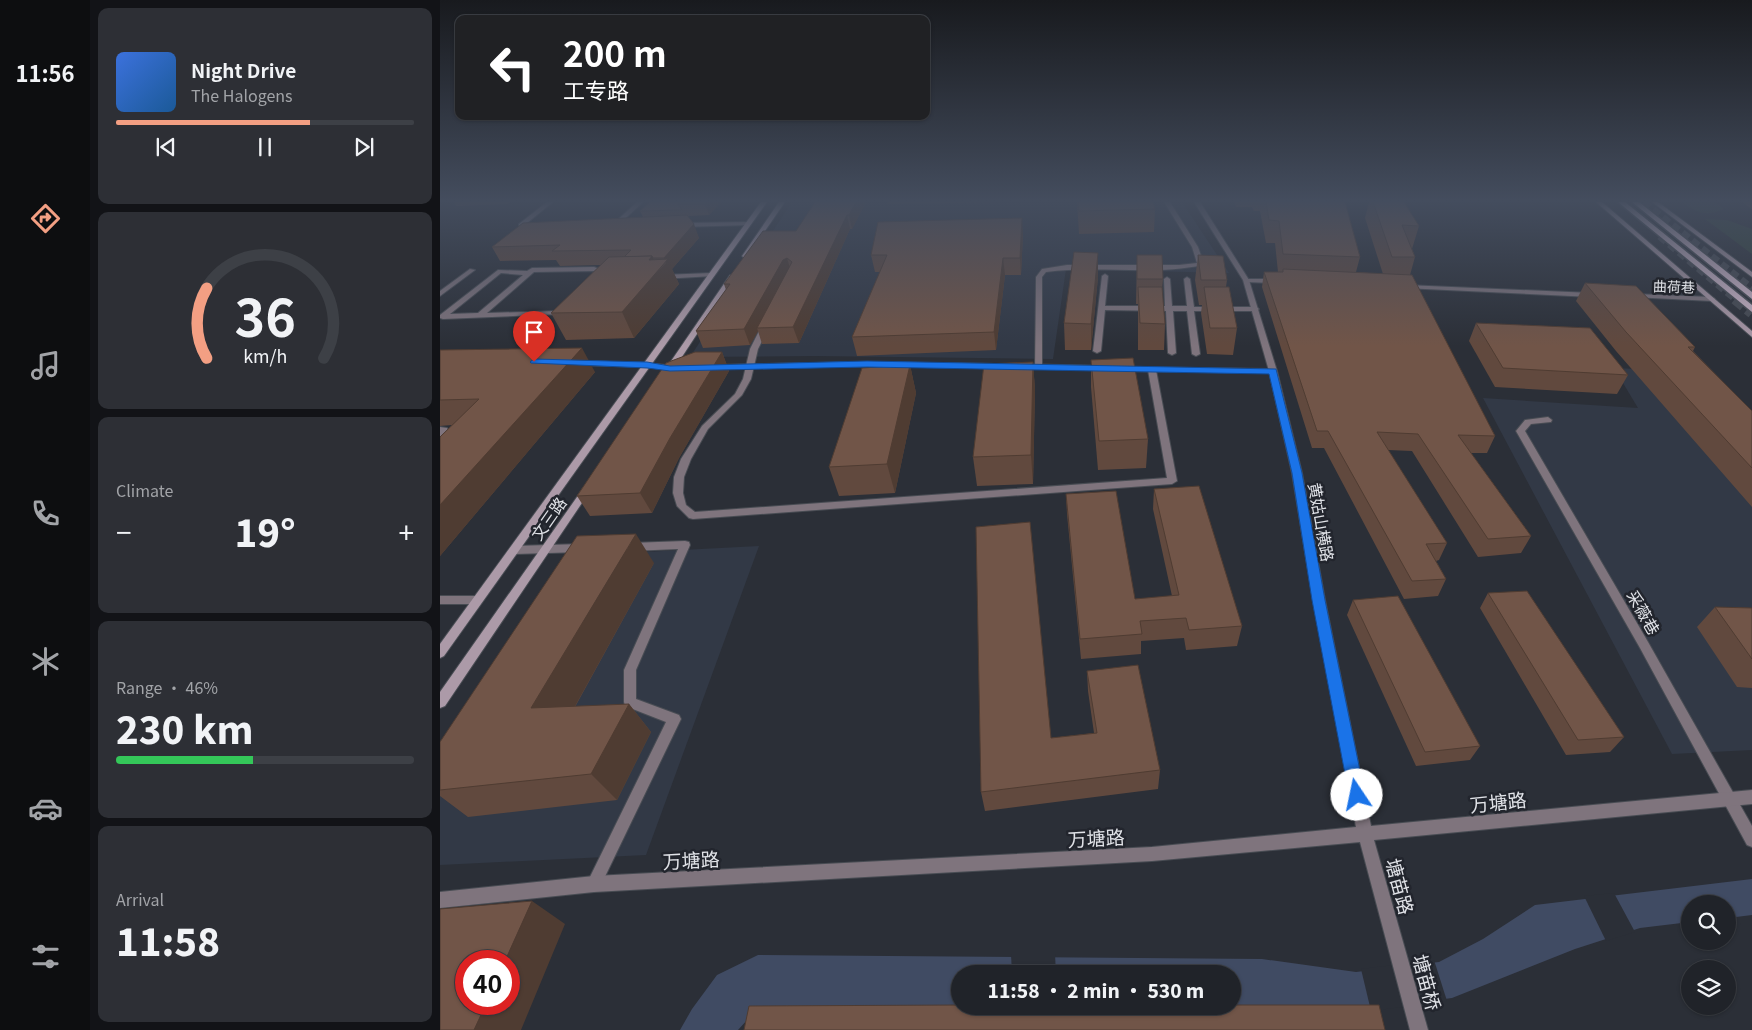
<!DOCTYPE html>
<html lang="en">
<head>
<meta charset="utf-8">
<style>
  :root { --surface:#202329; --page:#2d2f35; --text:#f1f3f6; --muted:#a2a4a8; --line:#3d4046; --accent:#f39f83 }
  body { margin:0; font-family:Georgia,"Noto Sans SC",serif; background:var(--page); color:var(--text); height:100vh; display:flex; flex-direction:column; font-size:19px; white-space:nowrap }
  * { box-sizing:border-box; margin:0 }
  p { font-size:16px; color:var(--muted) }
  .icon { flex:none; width:28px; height:28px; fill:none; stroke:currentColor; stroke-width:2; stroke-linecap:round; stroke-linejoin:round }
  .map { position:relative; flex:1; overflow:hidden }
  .details { display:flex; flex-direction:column; gap:8px; padding:8px; background:#121317; width:350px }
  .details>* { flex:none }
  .hud { position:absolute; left:15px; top:15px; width:475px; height:105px; border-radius:10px; box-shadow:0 1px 4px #0004,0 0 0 1px var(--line); background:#202124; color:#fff; overflow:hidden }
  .buttons { position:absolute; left:1241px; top:895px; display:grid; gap:10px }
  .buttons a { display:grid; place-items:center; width:55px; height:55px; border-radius:50%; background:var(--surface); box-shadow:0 1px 4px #0004,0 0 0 1px var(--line); font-size:25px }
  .speed { position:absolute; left:15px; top:950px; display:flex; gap:10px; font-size:25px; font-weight:700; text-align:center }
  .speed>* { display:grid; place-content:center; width:65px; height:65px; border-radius:50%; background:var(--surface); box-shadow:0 1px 4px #0004,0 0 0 1px var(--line); line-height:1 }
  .speed .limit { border:8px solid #d22; background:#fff; color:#111 }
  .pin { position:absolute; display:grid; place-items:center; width:42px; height:42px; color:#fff; margin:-51px -21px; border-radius:50% 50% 50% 0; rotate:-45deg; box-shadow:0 0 5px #0007 }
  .pin .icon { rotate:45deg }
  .me { position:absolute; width:55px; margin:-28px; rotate:349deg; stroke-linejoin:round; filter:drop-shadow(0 0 4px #0008) }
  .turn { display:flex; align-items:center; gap:18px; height:105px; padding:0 25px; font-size:22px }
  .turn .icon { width:65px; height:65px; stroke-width:2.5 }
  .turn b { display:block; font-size:35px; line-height:42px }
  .big { font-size:38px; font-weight:800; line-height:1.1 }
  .details .card { flex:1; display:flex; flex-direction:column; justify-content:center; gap:8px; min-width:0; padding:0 18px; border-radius:10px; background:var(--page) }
  .details .dial { align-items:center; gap:0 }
  .dial svg { height:130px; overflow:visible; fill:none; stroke:var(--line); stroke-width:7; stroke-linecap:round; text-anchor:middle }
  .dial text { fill:var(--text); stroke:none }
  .song { display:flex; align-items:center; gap:15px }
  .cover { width:60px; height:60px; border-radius:8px; background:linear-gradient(135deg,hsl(220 70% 55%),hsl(210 70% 35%)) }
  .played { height:5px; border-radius:2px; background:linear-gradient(90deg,var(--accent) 65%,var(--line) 65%) }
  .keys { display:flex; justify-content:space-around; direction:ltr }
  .heat { display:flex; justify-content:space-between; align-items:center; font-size:28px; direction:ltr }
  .charge { height:8px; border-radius:4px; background:linear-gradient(90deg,#34c759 46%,var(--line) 0) }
  .trip { position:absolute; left:511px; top:965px; width:290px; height:50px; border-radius:25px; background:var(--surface); box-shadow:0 1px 4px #0004,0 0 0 1px var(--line); font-weight:800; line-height:50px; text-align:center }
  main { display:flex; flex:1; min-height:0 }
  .menu { display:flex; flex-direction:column; width:90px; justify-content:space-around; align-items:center; background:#0d0e10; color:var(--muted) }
  .menu .icon { width:35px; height:35px }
  .menu .current { color:var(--accent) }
  .menu b { font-size:22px; color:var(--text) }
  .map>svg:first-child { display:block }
</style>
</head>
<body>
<main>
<nav class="menu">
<b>11:56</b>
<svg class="icon current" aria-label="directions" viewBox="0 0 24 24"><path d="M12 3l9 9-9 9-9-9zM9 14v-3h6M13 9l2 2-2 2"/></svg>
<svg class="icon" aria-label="music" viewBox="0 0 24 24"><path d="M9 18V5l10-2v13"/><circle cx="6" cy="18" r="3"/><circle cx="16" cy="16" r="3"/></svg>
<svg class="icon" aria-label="phone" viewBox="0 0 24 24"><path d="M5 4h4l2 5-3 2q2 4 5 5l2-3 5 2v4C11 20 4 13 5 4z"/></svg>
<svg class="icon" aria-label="climate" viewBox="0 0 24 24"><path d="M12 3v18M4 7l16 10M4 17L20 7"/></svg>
<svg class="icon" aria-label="car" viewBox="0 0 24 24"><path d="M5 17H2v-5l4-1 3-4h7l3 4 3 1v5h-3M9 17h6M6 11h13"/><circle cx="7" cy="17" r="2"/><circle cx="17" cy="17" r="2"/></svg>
<svg class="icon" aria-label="filters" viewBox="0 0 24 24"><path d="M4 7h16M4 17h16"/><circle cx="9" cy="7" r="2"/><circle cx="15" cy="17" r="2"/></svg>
</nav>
<section class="details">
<div class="card">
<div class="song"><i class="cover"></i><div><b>Night Drive</b><p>The Halogens</p></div></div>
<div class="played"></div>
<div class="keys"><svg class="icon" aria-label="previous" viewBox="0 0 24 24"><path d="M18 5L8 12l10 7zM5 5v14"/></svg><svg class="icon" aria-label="pause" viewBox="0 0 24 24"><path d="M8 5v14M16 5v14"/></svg><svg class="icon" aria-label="next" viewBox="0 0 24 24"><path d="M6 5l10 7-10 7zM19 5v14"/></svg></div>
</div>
<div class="card dial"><svg viewBox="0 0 100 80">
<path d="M14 69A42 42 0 1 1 86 69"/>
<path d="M14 69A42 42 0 0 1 14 26" stroke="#f39f83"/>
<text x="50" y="56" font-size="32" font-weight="700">36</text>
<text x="50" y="72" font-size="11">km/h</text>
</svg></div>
<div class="card"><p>Climate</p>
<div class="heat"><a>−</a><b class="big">19°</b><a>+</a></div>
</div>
<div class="card"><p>Range · 46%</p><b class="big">230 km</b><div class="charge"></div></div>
<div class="card"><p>Arrival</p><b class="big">11:58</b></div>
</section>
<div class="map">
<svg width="1312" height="1030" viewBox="0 0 1312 1030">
  <rect width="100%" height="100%" fill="#2b2f37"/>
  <g fill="#323946">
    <polygon points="352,202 742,202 789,273 626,269 613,359 375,356 250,357"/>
    <polygon points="1174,368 1267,372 1312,419 1312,750 1232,754 1043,398 1198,408"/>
    <polygon points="319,546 206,855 0,865 0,746 127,556"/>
  </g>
  <g fill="#31433a">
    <path d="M1242,202H1274L1284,209C1266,217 1257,213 1242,202Z"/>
    <polygon points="1265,219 1287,220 1312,229 1312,254"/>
  </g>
  <path fill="#404b63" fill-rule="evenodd" d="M1312,879V915L1288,918V904H1250V922L1200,928L1135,949L1012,998L929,1009H317L298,1030H240L252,1009L277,975L318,955L822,959L916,972L999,962L1043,939L1095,905ZM520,974H792V1006H520Z"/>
  <g fill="#2b2f37">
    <polygon points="1174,893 1195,932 1166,941 1144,896"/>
    <polygon points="571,954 615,954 616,974 572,974"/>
    <polygon points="994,960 1007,1001 931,1011 921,969"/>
  </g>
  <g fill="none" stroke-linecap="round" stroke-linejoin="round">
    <g stroke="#464a52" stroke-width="8" stroke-dasharray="8 4.5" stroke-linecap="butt">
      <polyline points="1203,202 1312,289"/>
      <polyline points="1220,236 1297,300"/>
    </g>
    <polyline stroke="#464a52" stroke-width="11" stroke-dasharray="11 5" stroke-linecap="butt" points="1295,299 1312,313"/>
    <g stroke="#484c53" stroke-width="2">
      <g id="service">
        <polygon points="107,202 113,202 87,223 95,223 95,225 79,226 79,224"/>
        <polygon points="197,202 203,202 175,228 171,228 171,226"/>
        <path d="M724,202H730L758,247L764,264L763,265C712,276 658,265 606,272L602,277V367L601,369H595L596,277L602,269L627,265H739L757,263L752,247Z"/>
        <polygon points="308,222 311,224 310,225 242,227 239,225 242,223"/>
        <path d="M154,267L162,270L156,280L154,281L151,279L154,271L94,272L47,313L118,311L123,307L126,309L122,314L3,319L0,318V315L58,270L87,271L92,268ZM61,273L83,275L38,313L10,314Z"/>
        <polygon points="30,269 35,270 0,296 0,291"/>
        <polygon points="271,273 274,275 273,276 222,279 219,277 222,275"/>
        <polygon points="323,323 330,325 318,349 311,379 302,395 268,429 251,459 244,477 243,493 246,505 255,512 727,478 708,370 712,368 716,370 737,481 732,484 253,519 249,518 237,506 233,493 234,477 241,459 262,426 295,394 303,379 310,349"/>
        <polygon points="0,427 7,428 8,430 3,437 0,438"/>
        <polygon points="245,541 249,542 250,545 196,670 196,699 239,715 241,719 159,889 154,892 149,889 146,884 149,879 226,722 185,706 184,702 184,670 238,549 191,551 187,550 186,547 187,544 191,543"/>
        <polygon points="141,544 145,545 146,548 145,551 141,552 75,554 71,553 70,550 71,547 75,546"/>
        <polygon points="0,596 37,596 41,597 43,600 41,603 37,604 0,604"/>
      </g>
    </g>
    <g stroke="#484c53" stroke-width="2">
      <g id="minor">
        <polygon points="665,274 668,276 665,306 725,306 724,279 727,277 730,279 732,306 747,306 744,279 747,277 750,279 754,307 816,307 819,309 816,311 754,311 760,354 756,356 752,354 747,311 733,311 736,353 732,355 728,353 726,311 665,310 661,351 657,353 653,351 662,276"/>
        <polygon points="804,279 835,279 838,281 835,283 806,282 804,281"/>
        <polygon points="966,285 1152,293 1155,295 1152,297 964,288 963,287"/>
        <polygon points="1194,294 1272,297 1275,299 1272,301 1192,297 1192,295"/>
        <polygon points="427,362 557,364 561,366 557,368 427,366 274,369 270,367 274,365"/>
        <polygon points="204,363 237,366 241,368 237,370 207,367 204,367"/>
        <polygon points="578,364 664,366 668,368 664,370 581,368 577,366"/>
        <polygon points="678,367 833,369 837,371 833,373 681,371 677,369"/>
        <polygon points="1108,417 1112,420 1111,422 1091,424 1085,431 1208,642 1312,826 1312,847 1307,845 1200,648 1076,431 1085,420"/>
      </g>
    </g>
    <g stroke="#484c53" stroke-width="2">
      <g id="tertiary">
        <polygon points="754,202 760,202 809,280 837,371 862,473 885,600 931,826 1312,790 1312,804 934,840 988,1030 970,1030 920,842 712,861 154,892 0,908 0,892 154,876 712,847 916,827 873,600 852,473 829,371 803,280"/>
        <polygon points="135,361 207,363 211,365 207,367 138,365 134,363"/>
      </g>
    </g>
    <g stroke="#484c53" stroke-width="2">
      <g id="secondary">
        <polygon points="321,202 327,202 4,656 0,658 0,644"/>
        <polygon points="339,202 345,202 307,257 303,257 302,256"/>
        <polygon points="1156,202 1162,202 1312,331 1312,337"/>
        <polygon points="1212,202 1218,202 1312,272 1312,277"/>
        <polygon points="290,275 295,276 232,372 226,372 225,370"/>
        <polygon points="147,486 150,487 152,489 150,491 5,706 0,708 0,692 144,487"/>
      </g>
    </g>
    <g stroke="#484c53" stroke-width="3">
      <g id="primary">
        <polygon points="1178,202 1185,202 1312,305 1312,312"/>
        <polygon points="1192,202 1199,202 1312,292 1312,299"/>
      </g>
    </g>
    <use href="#service" fill="#7f747d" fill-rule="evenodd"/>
    <use href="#minor" fill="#7f747d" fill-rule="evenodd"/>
    <use href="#tertiary" fill="#7f747d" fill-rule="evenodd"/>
    <use href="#secondary" fill="#ac9aa8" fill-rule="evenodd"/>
    <use href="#primary" fill="#cfb8ca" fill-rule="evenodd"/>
  </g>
  <g fill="#61493e">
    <polygon points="14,202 71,202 67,204 16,206"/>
    <polygon points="210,202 281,202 269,215 248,216 259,238 232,269 239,284 194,338 126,340 111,313 161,265 120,266 116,260 60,261 52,247 203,217 200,211"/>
    <polygon points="426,202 412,229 410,229 359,343 322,344 318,331 310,345 263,348 256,331 286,290 284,284 356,231"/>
    <polygon points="448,202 567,202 448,204"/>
    <polygon points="637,202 713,202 715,209 714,232 639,234"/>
    <polygon points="794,202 905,202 920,257 916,272 943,274 925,218 929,202 964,202 979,226 972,249 975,257 970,275 1055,436 1047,453 1031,453 1091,536 1081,553 1038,557 972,451 948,450 1007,543 999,560 996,561 1006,579 998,596 964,599 884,448 872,448 822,287 824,272 838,272 835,243 826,243 820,211 814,211 812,207 796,207"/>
    <polygon points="1302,202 1312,202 1312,209"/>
    <polygon points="583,234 581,275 565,275 556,350 417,356 412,337 440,272 435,272 431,255"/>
    <polygon points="697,255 723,279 722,290 725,324 724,350 698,350 698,304 696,304"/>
    <polygon points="758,255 787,280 786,287 797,328 793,355 767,354 761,313 762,305 759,305 755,280"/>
    <polygon points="658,277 651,350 625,350 624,323"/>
    <polygon points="1145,283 1255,347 1253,351 1312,411 1312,507 1176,351 1136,301"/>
    <polygon points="1036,323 1188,375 1177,394 1055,387 1029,341"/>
    <polygon points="0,350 155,372 0,556 0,437 12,425 0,426"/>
    <polygon points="282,352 289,371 239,458 212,513 150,516 137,496"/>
    <polygon points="651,360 708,439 706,468 658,470 651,387"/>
    <polygon points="593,362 595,390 593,484 537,486 533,457"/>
    <polygon points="470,365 476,393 455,493 399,496 389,467"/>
    <polygon points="714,489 802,626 797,646 746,650 744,638 701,641 701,654 641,659 627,514 626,494 695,599 732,596 713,509"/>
    <polygon points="214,563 135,707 189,704 211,732 177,800 28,817 0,796 0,742"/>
    <polygon points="1048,593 1184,737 1170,752 1126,755 1040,608"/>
    <polygon points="913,600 1040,746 1030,760 976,766 907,615"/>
    <polygon points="1275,607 1312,608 1312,688 1297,687 1257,627"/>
    <polygon points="647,671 720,770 718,789 545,811 541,792 611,738 654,733 648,691"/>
  </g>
  <g fill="#4f3c32">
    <polygon points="267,202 281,202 269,215 265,204"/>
    <polygon points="416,202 426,202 412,229 409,215"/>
    <polygon points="407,215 410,229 359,343 353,327"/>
    <polygon points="582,218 583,234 581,275 580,258"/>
    <polygon points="254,224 259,238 232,269 239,284 194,338 182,312 209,260 212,256 219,270 226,263 224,258"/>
    <polygon points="658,253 658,277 651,350 651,324"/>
    <polygon points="347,258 351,272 317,328 318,331 310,345 304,329 343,260"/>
    <polygon points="563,258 565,275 556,350 554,332"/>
    <polygon points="142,348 155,372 0,556 0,505"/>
    <polygon points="282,352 289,371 239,458 212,513 200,493 230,438"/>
    <polygon points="593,362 595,390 593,484 591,455"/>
    <polygon points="470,365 476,393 455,493 447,464"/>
    <polygon points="196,534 214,563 118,737 91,708"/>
    <polygon points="189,704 211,732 177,800 151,774"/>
    <polygon points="92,901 125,924 81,1030 34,1030 46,1004 69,1004 69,961 65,961"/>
  </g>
  <g fill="#715548" stroke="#4f3c32">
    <polygon points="210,202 267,202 265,204 238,204 242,210 200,211"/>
    <polygon points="375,202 416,202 409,215 407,215 353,327 317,328 352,262 347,258 343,260 304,329 256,331 290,284 284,284 323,231 356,231"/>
    <polygon points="638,202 713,202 715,209 639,211"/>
    <polygon points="826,202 905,202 920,257 843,254 839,221 829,220"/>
    <polygon points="933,202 964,202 979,226 962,225 975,257 952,257"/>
    <polygon points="247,215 254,224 224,258 213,258 212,256 184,257 191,250 112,251 120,245 52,247 83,223"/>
    <polygon points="582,218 580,258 563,258 554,332 412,337 447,255 431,255 438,222"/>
    <polygon points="634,252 658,253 651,324 624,323"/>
    <polygon points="697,255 722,255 723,279 697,279"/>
    <polygon points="758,255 783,256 787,280 761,280"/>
    <polygon points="212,256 209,260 228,259 182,312 111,313 169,257"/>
    <polygon points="843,269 972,275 1055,436 1018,435 1091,536 1048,539 978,434 937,432 1007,543 986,544 1006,579 972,581 888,431 877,431 824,272 843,272"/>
    <polygon points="1145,283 1196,286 1255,347 1248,347 1312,411 1312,468 1186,332"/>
    <polygon points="698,287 722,287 725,324 700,323"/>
    <polygon points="764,287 789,287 797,328 770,328"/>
    <polygon points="1036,323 1150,328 1188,375 1063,368"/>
    <polygon points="142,348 0,505 0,437 39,399 0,400 0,350"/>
    <polygon points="255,352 282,352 230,438 200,493 137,496 226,363"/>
    <polygon points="693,358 708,439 659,441 651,360"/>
    <polygon points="593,362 591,455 533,457 544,364"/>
    <polygon points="470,365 447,464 389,467 422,368"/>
    <polygon points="759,486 802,626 749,630 746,618 700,621 702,634 640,639 626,494 676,491 695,599 739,595 714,489"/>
    <polygon points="590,522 611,738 657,733 647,671 698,665 720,770 541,792 536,527"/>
    <polygon points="196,534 91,708 189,704 151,774 0,790 0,742 137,536"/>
    <polygon points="1087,591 1184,737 1138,740 1048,593"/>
    <polygon points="958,596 1040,746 985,752 913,600"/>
    <polygon points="1275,607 1312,608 1312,659"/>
    <polygon points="92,901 65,961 26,961 26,1004 46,1004 34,1030 0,1030 0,909"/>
    <polygon points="520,1005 520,1006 792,1006 792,1005 939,1005 945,1030 304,1030 309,1006"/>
  </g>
  <linearGradient id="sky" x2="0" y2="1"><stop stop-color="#181a1e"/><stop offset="0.58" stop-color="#444d5e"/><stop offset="1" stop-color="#444d5e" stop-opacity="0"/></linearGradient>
  <rect width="1312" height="346" fill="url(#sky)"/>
  <polygon fill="#1a73e8" stroke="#114b97" points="94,359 207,362 230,366 427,361 836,369 862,473 885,600 925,795 923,800 917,803 912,800 909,795 872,600 852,473 829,374 427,367 230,371 207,368 91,363 90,362"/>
  <g text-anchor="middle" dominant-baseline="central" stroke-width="5" stroke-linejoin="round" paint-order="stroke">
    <g font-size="14" fill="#e1e3e8" stroke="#22252d">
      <text transform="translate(1234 286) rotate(2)">曲荷巷</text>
    </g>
    <g font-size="16" fill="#e1e3e8" stroke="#22252d">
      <text transform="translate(108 518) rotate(-55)">文三路</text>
      <text transform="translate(882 522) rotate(80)">黄姑山横路</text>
      <text transform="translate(1204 612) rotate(60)">采薇巷</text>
    </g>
    <g font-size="19" fill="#e1e3e8" stroke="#22252d">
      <text transform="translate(1058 801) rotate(-6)">万塘路</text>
      <text transform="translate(656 837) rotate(-3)">万塘路</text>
      <text transform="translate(251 859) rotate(-3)">万塘路</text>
      <text transform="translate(961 886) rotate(75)">塘苗路</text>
      <text transform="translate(988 982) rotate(75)">塘苗桥</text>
    </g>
  </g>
</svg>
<div class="buttons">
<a><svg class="icon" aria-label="search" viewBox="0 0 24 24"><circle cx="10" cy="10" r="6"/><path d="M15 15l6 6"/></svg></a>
<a><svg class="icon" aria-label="layers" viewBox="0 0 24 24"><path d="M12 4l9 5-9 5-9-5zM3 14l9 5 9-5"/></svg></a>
</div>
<div class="speed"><div class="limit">40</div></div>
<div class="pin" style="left:94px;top:362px;background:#d93025"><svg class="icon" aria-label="arrive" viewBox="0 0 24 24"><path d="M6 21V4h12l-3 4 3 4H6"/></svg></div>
<svg class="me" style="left:917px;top:795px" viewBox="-20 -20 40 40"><circle r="19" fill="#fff"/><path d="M0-13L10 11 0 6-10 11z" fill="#1a73e8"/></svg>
<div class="trip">11:58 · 2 min · 530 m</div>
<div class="hud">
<div class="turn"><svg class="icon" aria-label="left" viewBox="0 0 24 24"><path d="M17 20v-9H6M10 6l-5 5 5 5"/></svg><div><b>200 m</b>工专路</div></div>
</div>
</div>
</main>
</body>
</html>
